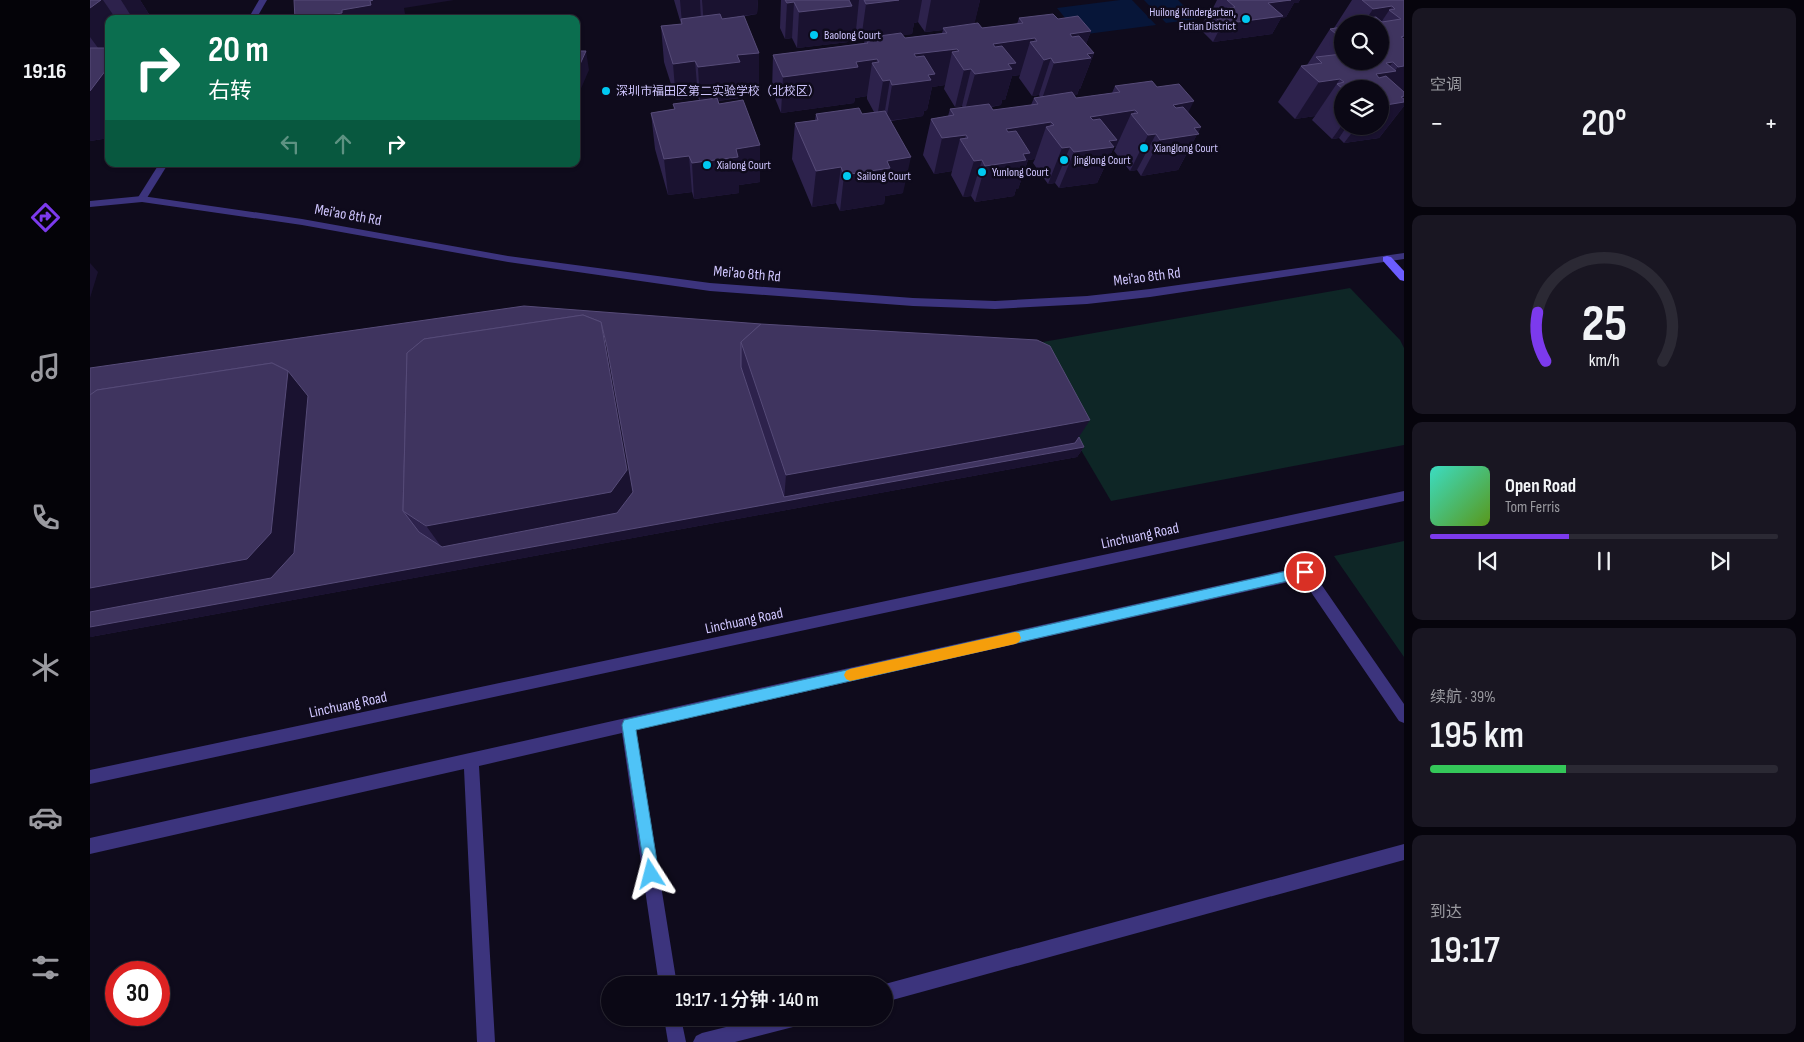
<!DOCTYPE html>
<html lang="zh">
<head>
<meta charset="utf-8">
<style>
  :root { --surface:#0b0815; --page:#191622; --text:#f1f3f6; --muted:#9a9aa0; --line:#2b2934; --accent:#7c3aed }
  body { margin:0; font-family:"Sofia Sans Condensed","Noto Sans SC",sans-serif; background:var(--page); color:var(--text); height:100vh; display:flex; flex-direction:column; font-size:19px; white-space:nowrap }
  * { box-sizing:border-box; margin:0 }
  p { font-size:16px; color:var(--muted) }
  .icon { flex:none; width:28px; height:28px; fill:none; stroke:currentColor; stroke-width:2; stroke-linecap:round; stroke-linejoin:round }
  .map { position:relative; flex:1; overflow:hidden }
  .details { display:flex; flex-direction:column; gap:8px; padding:8px; background:#06040c; width:400px }
  .details>* { flex:none }
  .hud { position:absolute; left:15px; top:15px; width:475px; height:152px; border-radius:10px; box-shadow:0 1px 4px #0004,0 0 0 1px var(--line); background:#0b6e4f; color:#fff; overflow:hidden }
  .buttons { position:absolute; left:1244px; top:15px; display:grid; gap:10px }
  .buttons a { display:grid; place-items:center; width:55px; height:55px; border-radius:50%; background:var(--surface); box-shadow:0 1px 4px #0004,0 0 0 1px var(--line); font-size:25px }
  .speed { position:absolute; left:15px; top:961px; display:flex; gap:10px; font-size:25px; font-weight:700; text-align:center }
  .speed>* { display:grid; place-content:center; width:65px; height:65px; border-radius:50%; background:var(--surface); box-shadow:0 1px 4px #0004,0 0 0 1px var(--line); line-height:1 }
  .speed .limit { border:8px solid #d22; background:#fff; color:#111 }
  .pin { position:absolute; display:grid; place-items:center; width:42px; height:42px; color:#fff; margin:-21px; border:2px solid #fff; border-radius:50%; box-shadow:0 1px 5px #0007 }
  .me { position:absolute; width:55px; margin:-28px; rotate:351deg; stroke-linejoin:round; filter:drop-shadow(0 0 4px #0008) }
  .turn { display:flex; align-items:center; gap:18px; height:105px; padding:0 20px; font-size:22px }
  .turn .icon { width:65px; height:65px; stroke-width:2.5 }
  .turn b { display:block; font-size:35px; line-height:42px }
  .lanes { display:flex; align-items:center; height:48px; padding:0 20px; background:#0003; justify-content:center; gap:25px; direction:ltr }
  .lanes .off { opacity:.35 }
  .big { font-size:38px; font-weight:600; line-height:1.1 }
  .details .widget { flex:1; display:flex; flex-direction:column; justify-content:center; gap:8px; min-width:0; padding:0 18px; border-radius:10px; background:var(--page) }
  .details .dial { align-items:center; gap:0 }
  .dial svg { height:130px; overflow:visible; fill:none; stroke:var(--line); stroke-width:7; stroke-linecap:round; text-anchor:middle }
  .dial text { fill:var(--text); stroke:none }
  .song { display:flex; align-items:center; gap:15px }
  .cover { width:60px; height:60px; border-radius:8px; background:linear-gradient(135deg,hsl(170 70% 55%),hsl(90 70% 35%)) }
  .played { height:5px; border-radius:2px; background:linear-gradient(90deg,var(--accent) 40%,var(--line) 40%) }
  .keys { display:flex; justify-content:space-around; direction:ltr }
  .heat { display:flex; justify-content:space-between; align-items:center; font-size:28px; direction:ltr }
  .charge { height:8px; border-radius:4px; background:linear-gradient(90deg,#34c759 39%,var(--line) 0) }
  .trip { position:absolute; left:511px; top:976px; width:292px; height:50px; border-radius:25px; background:var(--surface); box-shadow:0 1px 4px #0004,0 0 0 1px var(--line); font-weight:600; line-height:50px; text-align:center }
  main { display:flex; flex:1; min-height:0 }
  .tab-bar { display:flex; flex-direction:column; width:90px; justify-content:space-around; align-items:center; background:#040308; color:var(--muted) }
  .tab-bar .icon { width:35px; height:35px }
  .tab-bar .selected { color:var(--accent) }
  .tab-bar b { font-size:22px; color:var(--text) }
  .map>svg:first-child { display:block }
</style>
</head>
<body>
<main>
<nav class="tab-bar">
<b>19:16</b>
<svg class="icon selected" aria-label="directions" viewBox="0 0 24 24"><path d="M12 3l9 9-9 9-9-9zM9 14v-3h6M13 9l2 2-2 2"/></svg>
<svg class="icon" aria-label="music" viewBox="0 0 24 24"><path d="M9 18V5l10-2v13"/><circle cx="6" cy="18" r="3"/><circle cx="16" cy="16" r="3"/></svg>
<svg class="icon" aria-label="phone" viewBox="0 0 24 24"><path d="M5 4h4l2 5-3 2q2 4 5 5l2-3 5 2v4C11 20 4 13 5 4z"/></svg>
<svg class="icon" aria-label="climate" viewBox="0 0 24 24"><path d="M12 3v18M4 7l16 10M4 17L20 7"/></svg>
<svg class="icon" aria-label="car" viewBox="0 0 24 24"><path d="M5 17H2v-5l4-1 3-4h7l3 4 3 1v5h-3M9 17h6M6 11h13"/><circle cx="7" cy="17" r="2"/><circle cx="17" cy="17" r="2"/></svg>
<svg class="icon" aria-label="filters" viewBox="0 0 24 24"><path d="M4 7h16M4 17h16"/><circle cx="9" cy="7" r="2"/><circle cx="15" cy="17" r="2"/></svg>
</nav>
<div class="map">
<svg width="1314" height="1042" viewBox="0 0 1314 1042">
  <rect width="100%" height="100%" fill="#0f0b1c"/>
  <g fill="#0e2626">
    <polygon points="1260,288 1310,340 1314,348 1314,445 1021,501 930,346"/>
    <polygon points="1314,541 1314,657 1244,556"/>
  </g>
  <g fill="#071639">
    <polygon points="1030,0 1042,0 1066,25 989,35 967,8"/>
    <polygon points="1054,0 1088,0 1107,19 1076,23"/>
  </g>
  <g fill="none" stroke-linecap="round" stroke-linejoin="round">
    <g fill="#3c347d" fill-rule="evenodd">
      <polygon points="169,0 177,0 166,19 158,19"/>
      <polygon points="69,164 78,164 55,201 49,201 47,199"/>
      <polygon points="1314,491 1314,501 0,784 0,770"/>
      <polygon points="1215,566 1220,568 1314,704 1314,723 1309,721 1212,579 546,730 587,985 569,985 532,733 389,766 405,1042 387,1042 374,769 0,854 0,838"/>
      <polygon points="1314,844 1314,860 795,1002 795,984"/>
      <polygon points="574,1018 591,1018 596,1042 578,1042"/>
      <polygon points="672,1018 712,1018 709,1024 703,1027 645,1042 603,1042 606,1036 612,1033"/>
    </g>
    <polygon fill="#3c347d" fill-rule="evenodd" points="52,196 212,219 418,256 620,283 823,298 905,301 997,296 1060,289 1314,253 1314,259 1060,297 997,304 905,309 823,306 620,291 418,262 212,225 52,202 0,207 0,201"/>
    <polygon fill="#6c5dff" fill-rule="evenodd" points="1297,256 1301,257 1314,271 1314,281 1310,280 1293,261 1293,257"/>
  </g>
  <g fill="#2d224c" fill-rule="evenodd">
    <polygon points="0,0 50,0 62,19 19,19 19,138 0,141"/>
    <polygon points="584,0 668,0 667,14 650,17 669,53 669,89 650,92 650,98 628,101 670,182 649,185 649,193 604,199 602,192 578,195 565,149 561,113 584,109 583,104 609,100 608,97 586,100 574,62 571,26 591,24"/>
    <path d="M691,0H890L884,24L892,28L927,24L929,18L968,19L1001,31L996,44L1004,53L990,89H989L987,95H984L986,98L1022,93L1025,86L1067,87L1098,113L1111,127L1088,170L1051,176L1047,170L1040,171L1024,151L1026,147H1024L1007,183L969,188L965,183L958,184L943,163L945,159L938,160L928,189H926L924,196L885,202L881,196L873,197L861,175L862,171L844,174L833,155L841,119L858,116L860,109L873,108L872,106L865,107L854,89L855,85L842,87L837,110L834,111L833,116L801,121L813,193L795,196L794,204L750,211L746,203L722,207L702,159L705,123L725,120L726,114H772L784,112L777,99V96L765,98L764,103L691,113L682,91L683,55L774,43L775,40H771L766,30L760,31L758,42L707,48L702,38L695,39L690,28ZM828,22L835,32L853,30L852,33L815,38L812,35L822,34L824,23ZM930,75L929,78L942,96L949,95L950,97L944,98L941,105L903,110L901,107L911,105L912,100H915L922,76Z"/>
    <polygon points="1127,0 1210,0 1208,3 1204,3 1196,17 1191,18 1182,34 1123,42 1110,29 1119,11 1122,10"/>
    <path d="M1262,0H1314V106L1289,138L1254,143L1249,138L1242,139L1222,120L1225,116L1205,119L1188,102L1211,66L1217,65L1240,29L1244,28ZM1252,24H1290V61H1252ZM1252,89H1290V126H1252Z"/>
    <polygon points="671,324 989,437 994,447 987,457 0,637"/>
  </g>
  <g fill="#1a1230">
    <polygon points="11,0 13,0 26,19 19,19 19,49 11,52 0,37 0,8"/>
    <polygon points="31,0 50,0 62,19 43,19"/>
    <polygon points="283,0 364,0 314,8 315,14 287,19 216,19 252,10"/>
    <polygon points="590,0 610,0 611,21 592,23"/>
    <polygon points="612,0 668,0 667,14 650,16 614,26"/>
    <polygon points="756,0 769,0 766,30 760,31 758,42 707,48 709,12"/>
    <polygon points="809,0 832,0 828,22 824,23 822,34 776,39 775,38 775,40 771,40 776,4"/>
    <polygon points="841,0 890,0 884,26 853,28 853,30 835,32"/>
    <polygon points="1186,0 1210,0 1208,3 1204,3 1196,17 1191,18 1182,34 1123,42 1132,24"/>
    <polygon points="704,2 702,38 695,39 697,3"/>
    <polygon points="1302,6 1290,24 1273,24 1283,9"/>
    <polygon points="1314,30 1314,64 1303,62 1294,73 1304,72 1308,67 1314,66 1314,106 1289,138 1254,143 1267,126 1290,126 1290,106 1275,89"/>
    <polygon points="1001,31 990,60 997,54 1004,53 990,89 989,89 987,95 952,99 964,63 980,34"/>
    <polygon points="945,38 943,45 940,42 930,75 922,76 915,100 912,100 911,105 875,110 885,74 903,44"/>
    <polygon points="867,49 865,57 862,52 855,85 842,87 837,110 834,111 833,116 796,121 802,85 824,54"/>
    <polygon points="496,51 499,70 486,100 486,73"/>
    <polygon points="669,53 669,89 650,92 650,98 610,103 608,67 647,55"/>
    <polygon points="961,58 949,95 942,96 954,60"/>
    <polygon points="787,59 786,70 782,63 777,96 765,98 764,103 691,113 693,77 766,62"/>
    <polygon points="605,61 608,97 586,100 583,64"/>
    <polygon points="19,66 19,138 0,141 0,91"/>
    <polygon points="881,69 872,106 865,107 874,70"/>
    <polygon points="1250,79 1225,116 1205,119 1229,82"/>
    <polygon points="800,80 794,116 787,118 793,81"/>
    <polygon points="1104,101 1086,137 1104,128 1111,127 1088,170 1051,176 1070,140 1083,105"/>
    <polygon points="1045,110 1042,116 1041,114 1026,147 1024,147 1007,183 969,188 984,152 1000,117"/>
    <polygon points="961,122 959,130 956,127 945,159 938,160 928,189 926,189 924,196 885,202 895,166 916,129"/>
    <polygon points="1252,125 1252,126 1257,126 1249,138 1242,139"/>
    <polygon points="1066,134 1047,170 1040,171 1058,135"/>
    <polygon points="876,135 873,144 870,139 862,171 844,174 852,138"/>
    <polygon points="670,145 670,182 649,185 649,193 604,199 602,163 646,149"/>
    <polygon points="980,147 965,183 958,184 972,148"/>
    <polygon points="599,156 602,192 578,195 574,159"/>
    <polygon points="821,157 813,193 795,196 794,204 750,211 754,175 797,161"/>
    <polygon points="892,160 881,196 873,197 884,161"/>
    <polygon points="751,167 746,203 722,207 726,171"/>
    <polygon points="0,263 8,272 0,298"/>
    <polygon points="511,322 520,359 545,501 530,523 358,556 337,527 329,522"/>
    <polygon points="198,371 226,407 214,562 192,586 0,621 0,588"/>
    <polygon points="1000,420 981,449 994,447 987,457 0,637 0,627 694,501 696,475"/>
  </g>
  <g fill="#3f345f" stroke="#564b78" fill-rule="evenodd">
    <polygon points="0,0 11,0 0,8"/>
    <polygon points="204,0 283,0 280,1 281,5 252,10 252,13 216,19 205,19"/>
    <polygon points="695,0 759,0 762,6 709,12 704,2 697,3"/>
    <polygon points="774,0 809,0 776,4"/>
    <polygon points="1137,0 1201,0 1178,3 1193,16 1132,24 1119,11 1145,7"/>
    <polygon points="1272,0 1314,0 1314,36 1311,37 1314,39 1314,66 1308,67 1303,62 1296,63 1306,71 1286,74 1289,78 1296,76 1314,92 1314,96 1311,97 1314,99 1314,102 1290,106 1290,89 1253,89 1247,84 1254,82 1250,79 1229,82 1211,66 1232,63 1226,57 1252,54 1252,61 1290,61 1290,24 1257,24 1254,21 1286,17 1292,22 1311,19 1299,10 1305,9 1302,6 1283,9"/>
    <polygon points="630,14 632,19 654,16 669,53 647,55 650,62 608,67 605,61 583,64 571,26 592,24 591,19"/>
    <polygon points="963,14 968,19 988,16 1001,31 980,34 982,37 989,36 1004,53 997,54 1001,58 964,63 961,58 954,60 940,42 947,41 945,38 903,44 905,47 912,46 926,63 918,64 922,69 885,74 881,69 874,70 862,52 869,51 867,49 824,54 826,57 834,56 845,74 838,75 841,80 802,85 800,80 793,81 782,63 789,62 787,59 766,62 768,67 693,77 683,55 778,43 775,38 811,33 815,38 857,33 853,28 888,23 892,28 933,23 929,18"/>
    <polygon points="364,17 394,19 363,19"/>
    <polygon points="1252,27 1252,39 1240,29"/>
    <polygon points="0,48 19,48 19,66 0,91"/>
    <polygon points="486,51 496,51 486,73"/>
    <polygon points="1062,81 1067,87 1089,84 1104,101 1083,105 1086,108 1093,107 1111,127 1104,128 1109,134 1070,140 1066,134 1058,135 1041,114 1048,113 1045,110 1000,117 1003,120 1010,119 1027,140 1019,141 1024,147 984,152 980,147 972,148 956,127 964,125 961,122 916,129 918,132 926,131 940,153 933,154 936,160 895,166 892,160 884,161 870,139 878,138 876,135 852,138 841,119 864,115 860,109 899,104 903,110 948,104 944,98 982,92 986,98 1030,92 1025,86"/>
    <polygon points="627,98 629,104 653,100 670,145 646,149 648,157 602,163 599,156 574,159 561,113 585,109 583,104"/>
    <polygon points="769,108 772,114 795,111 821,157 797,161 800,168 754,175 751,167 726,171 705,123 728,120 726,114"/>
    <path d="M434,306L671,324L651,342V367L694,497L985,443L989,437L994,447L0,627V612L181,578L204,553L218,396L198,371L182,363L7,390L0,395V368ZM493,315L511,322L517,347L543,492L527,513L352,547L329,532L313,511L317,353L334,339Z"/>
    <polygon points="493,315 511,322 537,470 521,492 336,526 313,511 317,353 334,339"/>
    <polygon points="671,324 947,340 960,346 1000,420 696,475 651,342"/>
    <polygon points="182,363 198,371 181,533 157,559 0,588 0,395 7,390"/>
  </g>
  <polygon fill="#4fc3f7" stroke="#337fa1" points="1215,567 1219,568 1221,572 1219,576 1215,577 546,730 569,874 566,879 561,881 556,879 532,725 534,720"/>
  <polygon fill="#f59e0b" points="925,632 929,633 931,638 929,642 925,644 760,681 756,679 754,675 756,671 760,669"/>
  <g fill="#00c9f1" stroke="#0f0b1c" stroke-width="2">
    <circle cx="1156" cy="19" r="5"/>
    <circle cx="724" cy="35" r="5"/>
    <circle cx="516" cy="91" r="5"/>
    <circle cx="1054" cy="148" r="5"/>
    <circle cx="974" cy="160" r="5"/>
    <circle cx="617" cy="165" r="5"/>
    <circle cx="892" cy="172" r="5"/>
    <circle cx="757" cy="176" r="5"/>
  </g>
  <g text-anchor="middle" dominant-baseline="central" stroke-width="5" stroke-linejoin="round" paint-order="stroke">
    <g font-size="12" fill="#d0c6ff" stroke="#0f0b1c" text-anchor="start">
      <text x="1146" y="12" text-anchor="end">Huilong Kindergarten,<tspan x="1146" dy="14">Futian District</tspan></text>
      <text x="734" y="35">Baolong Court</text>
      <text x="526" y="91">深圳市福田区第二实验学校（北校区）</text>
      <text x="1064" y="148">Xianglong Court</text>
      <text x="984" y="160">Jinglong Court</text>
      <text x="627" y="165">Xialong Court</text>
      <text x="902" y="172">Yunlong Court</text>
      <text x="767" y="176">Sailong Court</text>
    </g>
    <g font-size="15" fill="#d0c6ff" stroke="#0f0b1c">
      <text transform="translate(258 215) rotate(10)">Mei'ao 8th Rd</text>
      <text transform="translate(657 274) rotate(5)">Mei'ao 8th Rd</text>
      <text transform="translate(1057 277) rotate(-7)">Mei'ao 8th Rd</text>
      <text transform="translate(1050 536) rotate(-12)">Linchuang Road</text>
      <text transform="translate(654 621) rotate(-12)">Linchuang Road</text>
      <text transform="translate(258 705) rotate(-12)">Linchuang Road</text>
    </g>
  </g>
</svg>
<div class="buttons">
<a><svg class="icon" aria-label="search" viewBox="0 0 24 24"><circle cx="10" cy="10" r="6"/><path d="M15 15l6 6"/></svg></a>
<a><svg class="icon" aria-label="layers" viewBox="0 0 24 24"><path d="M12 4l9 5-9 5-9-5zM3 14l9 5 9-5"/></svg></a>
</div>
<div class="speed"><div class="limit">30</div></div>
<div class="pin" style="left:1215px;top:572px;background:#d93025"><svg class="icon" aria-label="arrive" viewBox="0 0 24 24"><path d="M6 21V4h12l-3 4 3 4H6"/></svg></div>
<svg class="me" style="left:561px;top:874px" viewBox="-20 -20 40 40"><path d="M0-17L14 15 0 8-14 15z" fill="#4fc3f7" stroke="#fff" stroke-width="4"/></svg>
<div class="trip">19:17 · 1 分钟 · 140 m</div>
<div class="hud">
<div class="turn"><svg class="icon" aria-label="right" viewBox="0 0 24 24"><path d="M7 20v-9h11M14 6l5 5-5 5"/></svg><div><b>20 m</b>右转</div></div>
<div class="lanes"><svg class="icon off" aria-label="left" viewBox="0 0 24 24"><path d="M17 20v-9H6M10 6l-5 5 5 5"/></svg><svg class="icon off" aria-label="ahead" viewBox="0 0 24 24"><path d="M12 20V5M6 11l6-6 6 6"/></svg><svg class="icon" aria-label="right" viewBox="0 0 24 24"><path d="M7 20v-9h11M14 6l5 5-5 5"/></svg></div>
</div>
</div>
<section class="details">
<div class="widget"><p>空调</p>
<div class="heat"><a>−</a><b class="big">20°</b><a>+</a></div>
</div>
<div class="widget dial"><svg viewBox="0 0 100 80">
<path d="M14 69A42 42 0 1 1 86 69"/>
<path d="M14 69A42 42 0 0 1 9 39" stroke="#7c3aed"/>
<text x="50" y="56" font-size="32" font-weight="700">25</text>
<text x="50" y="72" font-size="11">km/h</text>
</svg></div>
<div class="widget">
<div class="song"><i class="cover"></i><div><b>Open Road</b><p>Tom Ferris</p></div></div>
<div class="played"></div>
<div class="keys"><svg class="icon" aria-label="previous" viewBox="0 0 24 24"><path d="M18 5L8 12l10 7zM5 5v14"/></svg><svg class="icon" aria-label="pause" viewBox="0 0 24 24"><path d="M8 5v14M16 5v14"/></svg><svg class="icon" aria-label="next" viewBox="0 0 24 24"><path d="M6 5l10 7-10 7zM19 5v14"/></svg></div>
</div>
<div class="widget"><p>续航 · 39%</p><b class="big">195 km</b><div class="charge"></div></div>
<div class="widget"><p>到达</p><b class="big">19:17</b></div>
</section>
</main>
</body>
</html>
